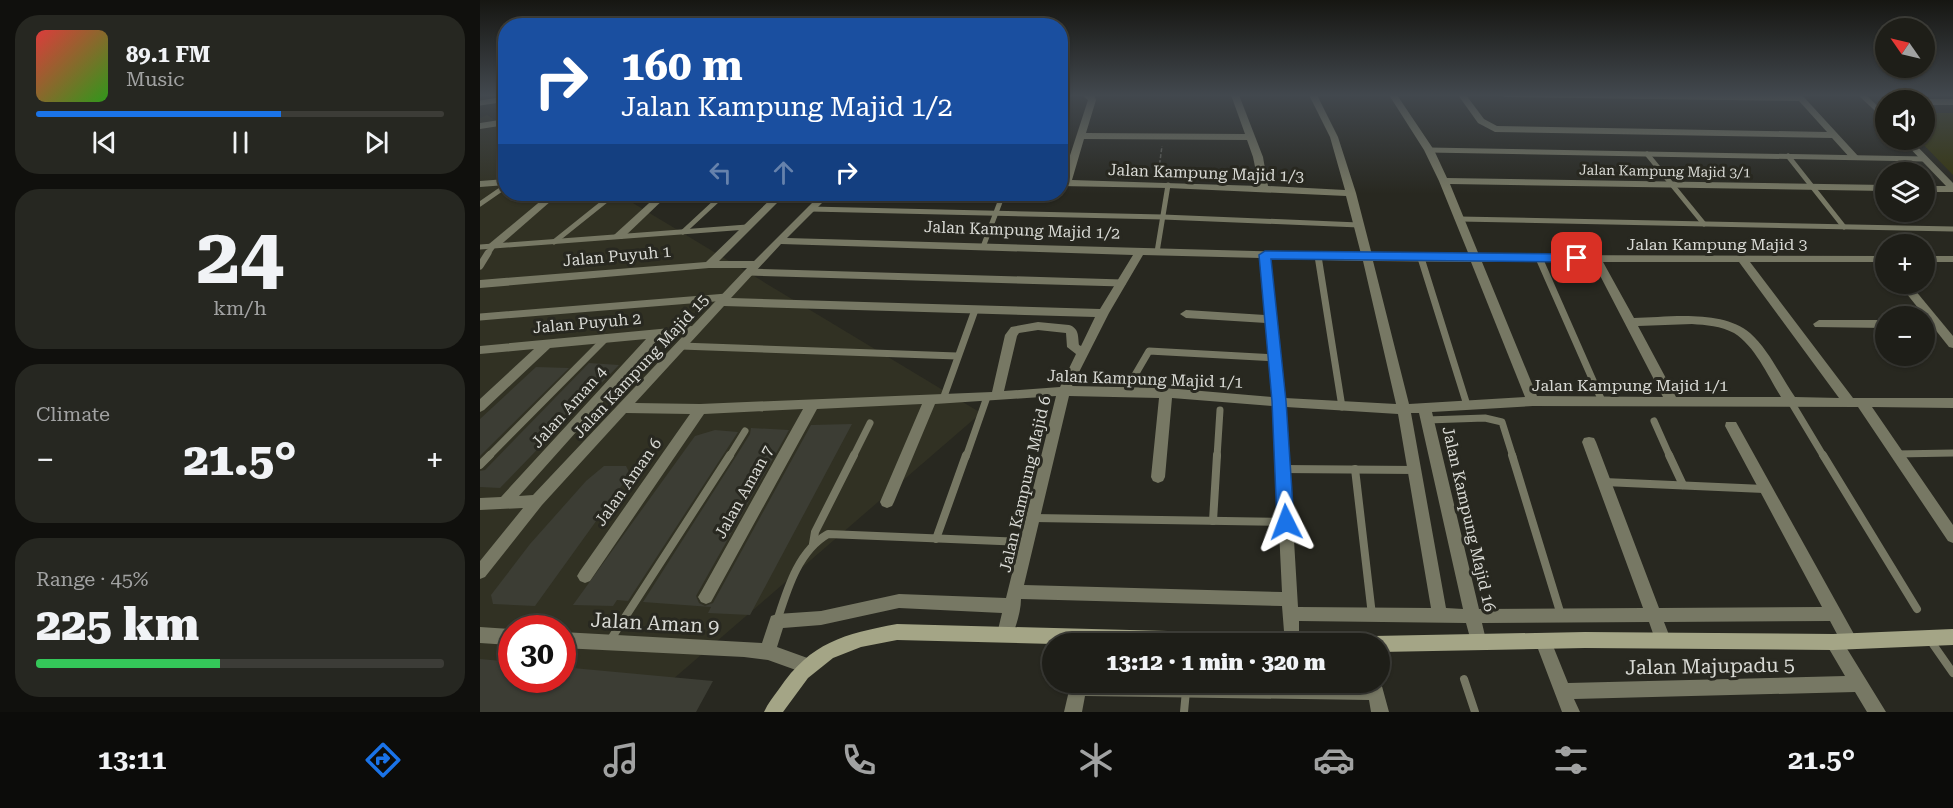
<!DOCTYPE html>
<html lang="en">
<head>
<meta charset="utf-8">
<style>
  :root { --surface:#1e1e18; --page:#262721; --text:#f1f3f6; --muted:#a1a2a2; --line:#3c3c37; --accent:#1a73e8 }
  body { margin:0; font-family:"Roboto Serif",serif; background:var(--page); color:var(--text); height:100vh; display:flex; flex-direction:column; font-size:22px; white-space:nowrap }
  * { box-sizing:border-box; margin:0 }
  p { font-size:20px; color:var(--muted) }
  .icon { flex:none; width:33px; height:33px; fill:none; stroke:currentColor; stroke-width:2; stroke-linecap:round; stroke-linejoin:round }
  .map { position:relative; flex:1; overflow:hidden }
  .side { display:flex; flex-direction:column; gap:15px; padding:15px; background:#10100d; width:480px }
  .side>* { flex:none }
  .top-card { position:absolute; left:18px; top:18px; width:570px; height:183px; border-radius:24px; box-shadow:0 2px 4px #0004,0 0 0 2px var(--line); background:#1a4fa0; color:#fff; overflow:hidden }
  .needle { width:39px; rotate:304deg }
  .buttons { position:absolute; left:1395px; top:18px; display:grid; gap:12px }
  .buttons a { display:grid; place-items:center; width:60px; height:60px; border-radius:50%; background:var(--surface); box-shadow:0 2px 4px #0004,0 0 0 2px var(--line); font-size:30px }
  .speed { position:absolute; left:18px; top:615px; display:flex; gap:12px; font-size:30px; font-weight:700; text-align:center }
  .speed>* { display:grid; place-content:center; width:78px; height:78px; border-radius:50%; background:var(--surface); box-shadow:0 2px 4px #0004,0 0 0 2px var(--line); line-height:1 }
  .speed .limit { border:9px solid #d22; background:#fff; color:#111 }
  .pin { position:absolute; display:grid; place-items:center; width:51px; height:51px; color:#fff; margin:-26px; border-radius:12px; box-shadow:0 3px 9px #0006 }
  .me { position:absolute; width:66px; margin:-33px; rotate:357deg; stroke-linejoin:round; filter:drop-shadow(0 0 4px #0008) }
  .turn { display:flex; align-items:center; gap:21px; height:126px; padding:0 24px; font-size:27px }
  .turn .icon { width:78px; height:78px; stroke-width:2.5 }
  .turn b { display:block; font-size:42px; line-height:51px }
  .lanes { display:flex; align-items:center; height:57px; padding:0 24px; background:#0003; justify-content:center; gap:30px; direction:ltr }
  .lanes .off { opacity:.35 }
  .big { font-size:45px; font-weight:800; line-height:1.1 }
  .side .widget { flex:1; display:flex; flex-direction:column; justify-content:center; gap:9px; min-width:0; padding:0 21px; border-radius:24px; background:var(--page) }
  .side .dial { align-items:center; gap:0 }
  .dial b { font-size:78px; line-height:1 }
  .song { display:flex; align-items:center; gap:18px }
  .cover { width:72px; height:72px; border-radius:9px; background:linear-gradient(135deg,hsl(0 70% 55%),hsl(110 70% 35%)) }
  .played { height:6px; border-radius:3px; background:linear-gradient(90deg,var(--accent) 60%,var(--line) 60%) }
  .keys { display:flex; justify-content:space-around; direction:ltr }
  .heat { display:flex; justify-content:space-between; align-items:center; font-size:33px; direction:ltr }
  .charge { height:9px; border-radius:4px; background:linear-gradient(90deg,#34c759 45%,var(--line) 0) }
  .trip { position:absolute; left:562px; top:633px; width:348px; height:60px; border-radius:30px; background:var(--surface); box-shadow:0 2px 4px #0004,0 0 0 2px var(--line); font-weight:800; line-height:60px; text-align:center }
  .tab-bar { display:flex; height:96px; justify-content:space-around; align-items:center; background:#0c0c0a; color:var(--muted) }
  .tab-bar .icon { width:42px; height:42px }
  .tab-bar .on { color:var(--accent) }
  .tab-bar b { font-size:27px; color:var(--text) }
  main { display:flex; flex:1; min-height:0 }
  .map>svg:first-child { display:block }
</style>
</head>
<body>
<main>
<section class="side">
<div class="widget">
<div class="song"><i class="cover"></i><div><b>89.1 FM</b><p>Music</p></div></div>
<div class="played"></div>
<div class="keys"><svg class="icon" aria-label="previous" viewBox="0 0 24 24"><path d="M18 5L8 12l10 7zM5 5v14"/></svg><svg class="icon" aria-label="pause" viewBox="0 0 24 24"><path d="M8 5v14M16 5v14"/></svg><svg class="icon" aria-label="next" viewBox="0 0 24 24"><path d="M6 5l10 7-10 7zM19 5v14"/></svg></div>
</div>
<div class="widget dial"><b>24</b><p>km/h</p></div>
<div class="widget"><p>Climate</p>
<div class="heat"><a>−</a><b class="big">21.5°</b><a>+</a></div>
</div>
<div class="widget"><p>Range · 45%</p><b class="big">225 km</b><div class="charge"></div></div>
</section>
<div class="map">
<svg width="1473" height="712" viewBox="0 0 1473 712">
  <rect width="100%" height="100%" fill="#282820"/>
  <path fill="#313123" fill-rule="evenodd" d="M7,115L25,126L26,194H138L501,413L155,712H0V118ZM32,628H82V680H32Z"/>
  <polygon fill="#36360d" points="1445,113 1473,113 1473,175 1439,140 1444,140"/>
  <g fill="#3c3d34">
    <polygon points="109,363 139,365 20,488 0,487 0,471 5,470"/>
    <polygon points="56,367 89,368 0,456 0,419"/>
    <polygon points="372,424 270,615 228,613 231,607 163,602 255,458 270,434 271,428 309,430 216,596 219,603 225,606 233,603 331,425"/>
    <polygon points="235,430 258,432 148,601 137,600 133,606 93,605 215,436"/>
    <polygon points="124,466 146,466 150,474 55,606 13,604 11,595 50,544 106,481"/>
    <polygon points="0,659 32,662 32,680 82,680 82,667 233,681 216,712 0,712"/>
  </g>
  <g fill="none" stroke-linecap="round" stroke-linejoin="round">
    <polyline stroke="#60615a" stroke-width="1.5" stroke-dasharray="4 2" stroke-linecap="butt" points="678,176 682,146"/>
    <g stroke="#777864" stroke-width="5">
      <polyline points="0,103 26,99"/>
      <polyline points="949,150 1444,159"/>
      <polyline points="1167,154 1224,224"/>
      <polyline points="1308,156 1364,227"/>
      <polyline points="0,204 26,186"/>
      <polyline points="330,209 683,217 879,225"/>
      <polyline points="979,219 1473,229"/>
      <polyline points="203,232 244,194"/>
      <polyline points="74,242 134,194"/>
      <polyline points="0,247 267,227"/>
      <polyline points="503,247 523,194"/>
      <polyline points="677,252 688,185"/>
      <polyline points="7,255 13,246"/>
    </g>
    <g stroke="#777864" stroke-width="7">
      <polyline points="838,256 862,407"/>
      <polyline points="941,258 987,405"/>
      <polyline points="1059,258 1122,401"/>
      <polyline points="0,266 8,253"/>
      <polyline points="269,272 642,283"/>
      <polyline points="0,317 247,297"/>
      <polyline points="201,346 477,356"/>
      <polyline points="645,392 669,351 795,358"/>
      <polyline points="463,399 495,310"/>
      <polyline points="1311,402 1344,457"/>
      <polyline points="947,420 1005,418 1022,422 1033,457"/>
      <polyline points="1174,421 1190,457"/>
      <polyline points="1416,454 1473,453"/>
      <polyline points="8,457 126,338"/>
      <polyline points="249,457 265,431"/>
      <polyline points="373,457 390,423"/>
      <polyline points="486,457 507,397"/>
      <polyline points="737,457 740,410"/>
    </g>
    <g stroke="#777864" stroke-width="8">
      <polyline points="1032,455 1081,615"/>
      <polyline points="1189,455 1203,485"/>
      <polyline points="1343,455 1437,609"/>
      <polyline points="0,465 10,455"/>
      <polyline points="802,469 935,470"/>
      <polyline points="875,469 892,615"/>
      <polyline points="1124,482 1284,489"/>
      <polyline points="554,518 805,522"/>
      <polyline points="733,521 737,455"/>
      <polyline points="456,539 486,455"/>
      <polyline points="333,544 335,532 374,455"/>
      <path d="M297,621C307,590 318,551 348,534L547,542"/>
      <polyline points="1450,640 1473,673"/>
      <polyline points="129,642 250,455"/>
      <polyline points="984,679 995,712"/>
      <polyline points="704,712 706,691"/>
    </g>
    <g fill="#777864" fill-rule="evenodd">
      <polygon points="580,95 593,95 589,97 580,97"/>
      <path d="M602,95H614L616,100L606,133L765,134L751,95H759L783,157L788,186L865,190L850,137L829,95H837L858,137L876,193L892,255H989L959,181L944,150L909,95H917L954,150L967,178L1406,185V191L970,184L999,255L1406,256V262H1270L1373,398H1473V408L1392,407L1473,525V543L1468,541L1378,407L1053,406L952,412L999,609L1163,608L1102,442L1104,438L1109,437L1114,438L1116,442L1179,608L1342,607L1245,426L1246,422H1256L1375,636L1377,641L1375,646L1369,649L1366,647L1406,712H1387L1375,692L1094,699L1100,712H1082L1055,641L1057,636L1063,633L1069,636L1088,683L1365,676L1345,642L1347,637L1353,634L1358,636L1350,621L1184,622L1191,640L1189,645L1183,648L1177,645L1169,622L1002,623L1006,640L1004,645L998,648L992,645L986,623L819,621V644H805L802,606L541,599C541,611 536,627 531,639L525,642L519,639L517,634L522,613L419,608L341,625L303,628L297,647L333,660L335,666L333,672L327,674L288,660L264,657L82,648V632L282,643L291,616L297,614L341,611L419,594L526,598L576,396L455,404L414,502L412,506L407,508L402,506L400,502L442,404L337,409L231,602L226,604L221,602L218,597L221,592L323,409L224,414L110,581L105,583L100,581L97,576L100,571L210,414L146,413L62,505L5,577L0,579V561L43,508L0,510V498L21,497L166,339L70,348L4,410L0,412V399L54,349L0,354V346L212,326L267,268H229L0,288V280L226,262L296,194H306L239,261H274L341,194H351L307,238L881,254L866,196L688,188L580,186V180H582L608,100ZM604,139L767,140L773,157L779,186L592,180ZM301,244L653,255L620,309L251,298ZM663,255L780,258L785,315L706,310L700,314L706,318L786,323L792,397L686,388L592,386L629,313ZM791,259L883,261L916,404L805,398ZM893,261L991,262L1045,397L929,404ZM1002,262H1113L1183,397L1057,396ZM1123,262H1259L1359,398L1315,397C1301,377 1289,350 1270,333C1242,309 1188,317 1154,318ZM244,306L615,317L601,346L599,345C598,336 599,328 589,325L558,322L531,327L525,335L512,392L220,404L155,403ZM1212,324C1226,325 1241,326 1254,333C1275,346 1288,376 1301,397H1196L1158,326ZM558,330L586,333L587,347L596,354L580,387L524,391L537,336L539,333ZM204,335L53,495L39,496L181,337ZM589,396L679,398L671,477L673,481L678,483L683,481L685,477L692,398L793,406L802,592L544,585ZM806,407L918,414L951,608L818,607ZM931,413H939L983,609L966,608Z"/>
      <polygon points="978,95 986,95 1004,119 1017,126 1347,132 1319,101 1025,97 1021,95 1315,96 1314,95 1322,95 1379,157 1377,159 1371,159 1352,138 1015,132 998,123"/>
      <polygon points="1378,95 1386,95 1406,114 1406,121"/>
      <polygon points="1444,99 1473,99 1473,105 1444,105 1444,100 1441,100"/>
      <polygon points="26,119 26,125 0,129 0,123"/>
      <polygon points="1422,140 1431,140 1473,183 1473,192 1444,192 1444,186 1466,186"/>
      <polygon points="26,179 26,185 0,187 0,181"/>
      <polygon points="69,194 79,194 17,248 9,248 8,246 9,244"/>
      <polygon points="179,194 189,194 142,239 134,239 133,237 134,235"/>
      <rect x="1444" y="256" width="29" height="6"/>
      <polygon points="1419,284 1430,284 1473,336 1473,348 1469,347"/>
      <polygon points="1339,320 1406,320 1406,328 1335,327 1333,324"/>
      <polygon points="0,627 32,629 32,645 0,643"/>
      <polygon points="900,679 909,712 891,712 889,700 605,696 602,712 584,712 591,682 885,684 900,682"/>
    </g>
    <g fill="#a4a586" fill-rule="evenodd">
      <path d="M417,624L876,636L882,639L884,644H573L417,640L381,647L353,658L328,678L303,712H284C288,703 294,696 299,689C331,642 364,634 417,624Z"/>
      <polygon points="1473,629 1473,645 1353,650 1105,648 900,652 900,644 885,644 887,639 893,636 1105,632 1353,634"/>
    </g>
  </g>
  <linearGradient id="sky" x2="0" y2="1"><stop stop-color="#161612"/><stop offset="0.49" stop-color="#42484e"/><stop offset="1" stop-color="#42484e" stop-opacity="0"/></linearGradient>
  <rect width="1473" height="194" fill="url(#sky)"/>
  <polygon fill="#1a73e8" stroke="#114b97" stroke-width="1.5" points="785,251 1097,254 1103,258 1097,262 791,259 806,401 814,522 811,527 806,529 800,527 797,522 792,401 779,255"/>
  <g text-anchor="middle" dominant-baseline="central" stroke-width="6" stroke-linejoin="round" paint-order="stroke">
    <g font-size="14" fill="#d9dad5" stroke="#282820">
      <text transform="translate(1185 171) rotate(1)">Jalan Kampung Majid 3/1</text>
    </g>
    <g font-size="16" fill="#d9dad5" stroke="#282820">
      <text transform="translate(726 173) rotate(2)">Jalan Kampung Majid 1/3</text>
      <text transform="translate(542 230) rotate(2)">Jalan Kampung Majid 1/2</text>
      <text x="1237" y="244">Jalan Kampung Majid 3</text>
      <text transform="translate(137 256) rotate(-5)">Jalan Puyuh 1</text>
      <text transform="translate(107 323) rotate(-5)">Jalan Puyuh 2</text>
      <text transform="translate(161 366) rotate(-47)">Jalan Kampung Majid 15</text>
      <text transform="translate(665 379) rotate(2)">Jalan Kampung Majid 1/1</text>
      <text x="1150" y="385">Jalan Kampung Majid 1/1</text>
      <text transform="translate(89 407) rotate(-48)">Jalan Aman 4</text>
      <text transform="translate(148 482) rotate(-55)">Jalan Aman 6</text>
      <text transform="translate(545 484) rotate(-77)">Jalan Kampung Majid 6</text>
      <text transform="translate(264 492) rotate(-61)">Jalan Aman 7</text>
      <text transform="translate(989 519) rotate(77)">Jalan Kampung Majid 16</text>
    </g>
    <g font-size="20" fill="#d9dad5" stroke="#282820">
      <text transform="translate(175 623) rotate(3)">Jalan Aman 9</text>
      <text transform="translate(1230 666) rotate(-1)">Jalan Majupadu 5</text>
    </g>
  </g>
</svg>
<div class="buttons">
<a><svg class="needle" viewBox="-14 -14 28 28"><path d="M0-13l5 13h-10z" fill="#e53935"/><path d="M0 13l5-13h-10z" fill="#a1a2a2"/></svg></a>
<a><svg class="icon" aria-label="sound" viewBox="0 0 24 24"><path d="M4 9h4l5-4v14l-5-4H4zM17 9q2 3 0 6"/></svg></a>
<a><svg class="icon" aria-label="layers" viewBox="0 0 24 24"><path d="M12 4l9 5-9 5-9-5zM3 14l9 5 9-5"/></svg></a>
<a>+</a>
<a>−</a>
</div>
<div class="speed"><div class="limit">30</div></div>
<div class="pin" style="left:1097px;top:258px;background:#d93025"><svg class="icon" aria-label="arrive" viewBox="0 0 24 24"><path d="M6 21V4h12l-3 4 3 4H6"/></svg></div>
<svg class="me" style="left:806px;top:522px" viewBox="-20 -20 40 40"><path d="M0-17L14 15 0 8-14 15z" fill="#1a73e8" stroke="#fff" stroke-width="4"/></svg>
<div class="trip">13:12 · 1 min · 320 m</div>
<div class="top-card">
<div class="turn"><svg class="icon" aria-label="right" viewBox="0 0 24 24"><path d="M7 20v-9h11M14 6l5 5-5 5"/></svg><div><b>160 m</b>Jalan Kampung Majid 1/2</div></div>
<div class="lanes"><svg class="icon off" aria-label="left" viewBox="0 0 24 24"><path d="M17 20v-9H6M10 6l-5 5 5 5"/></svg><svg class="icon off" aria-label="ahead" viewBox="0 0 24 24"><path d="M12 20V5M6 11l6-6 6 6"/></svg><svg class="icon" aria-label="right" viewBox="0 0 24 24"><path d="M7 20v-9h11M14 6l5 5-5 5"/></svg></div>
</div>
</div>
</main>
<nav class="tab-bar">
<b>13:11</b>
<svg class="icon on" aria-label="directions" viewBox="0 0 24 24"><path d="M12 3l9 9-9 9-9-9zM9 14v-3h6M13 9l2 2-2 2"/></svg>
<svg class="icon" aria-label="music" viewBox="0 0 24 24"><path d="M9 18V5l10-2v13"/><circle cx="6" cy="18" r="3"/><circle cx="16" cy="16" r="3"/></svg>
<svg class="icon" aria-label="phone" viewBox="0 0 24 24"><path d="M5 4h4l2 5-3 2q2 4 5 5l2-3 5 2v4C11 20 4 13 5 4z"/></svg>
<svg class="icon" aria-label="climate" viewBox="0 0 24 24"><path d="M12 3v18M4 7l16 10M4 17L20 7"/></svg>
<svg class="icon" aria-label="car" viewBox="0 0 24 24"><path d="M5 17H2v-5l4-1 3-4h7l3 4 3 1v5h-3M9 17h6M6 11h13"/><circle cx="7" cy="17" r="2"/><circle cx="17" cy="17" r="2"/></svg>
<svg class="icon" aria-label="filters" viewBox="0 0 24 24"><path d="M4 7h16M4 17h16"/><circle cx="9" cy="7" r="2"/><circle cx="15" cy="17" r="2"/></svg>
<b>21.5°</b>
</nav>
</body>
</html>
